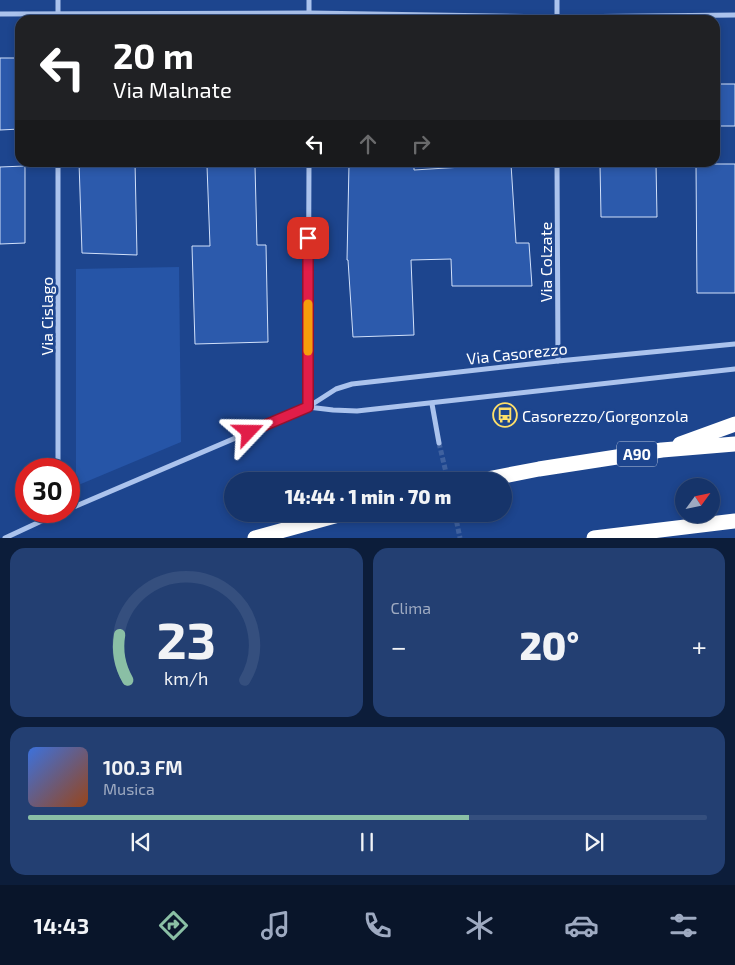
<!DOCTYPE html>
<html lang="it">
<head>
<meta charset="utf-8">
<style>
  :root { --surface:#16346a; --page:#233f72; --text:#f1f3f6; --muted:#9eaac1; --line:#354f7e; --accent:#8abfa5 }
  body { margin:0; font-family:"Exo 2",sans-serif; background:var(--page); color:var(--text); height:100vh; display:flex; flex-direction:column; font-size:19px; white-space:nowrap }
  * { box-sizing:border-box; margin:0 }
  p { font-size:16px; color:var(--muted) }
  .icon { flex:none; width:28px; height:28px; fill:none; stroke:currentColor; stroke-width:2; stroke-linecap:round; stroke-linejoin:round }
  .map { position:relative; height:538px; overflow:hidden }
  .drawer { display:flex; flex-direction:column; gap:10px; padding:10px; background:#0c1d3a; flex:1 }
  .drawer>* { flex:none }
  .guide { position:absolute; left:15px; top:15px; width:705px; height:152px; border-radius:15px; box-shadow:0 2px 8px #0003,0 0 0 1px var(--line); background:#202124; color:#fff; overflow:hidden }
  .needle { width:32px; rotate:57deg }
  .fabs { position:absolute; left:675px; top:478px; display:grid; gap:10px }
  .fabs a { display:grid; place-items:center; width:45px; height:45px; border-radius:50%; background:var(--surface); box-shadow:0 2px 8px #0003,0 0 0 1px var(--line); font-size:25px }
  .speed { position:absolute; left:15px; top:458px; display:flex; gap:10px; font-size:25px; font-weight:700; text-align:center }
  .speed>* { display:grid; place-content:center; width:65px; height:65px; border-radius:50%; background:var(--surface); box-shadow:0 2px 8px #0003,0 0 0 1px var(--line); line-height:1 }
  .speed .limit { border:8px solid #d22; background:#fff; color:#111 }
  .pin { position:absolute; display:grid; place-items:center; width:42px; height:42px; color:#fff; margin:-21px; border-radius:10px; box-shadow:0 2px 8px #0006 }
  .me { position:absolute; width:55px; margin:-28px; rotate:67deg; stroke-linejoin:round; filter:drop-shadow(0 0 4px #0008) }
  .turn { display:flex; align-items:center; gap:18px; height:105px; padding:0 15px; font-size:22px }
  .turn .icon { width:65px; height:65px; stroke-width:2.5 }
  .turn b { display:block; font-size:35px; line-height:42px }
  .lanes { display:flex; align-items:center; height:48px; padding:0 15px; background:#0003; justify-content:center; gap:25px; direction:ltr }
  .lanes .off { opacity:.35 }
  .big { font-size:38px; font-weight:800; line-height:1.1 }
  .drawer .card { flex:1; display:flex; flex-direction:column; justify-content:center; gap:8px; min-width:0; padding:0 18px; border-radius:15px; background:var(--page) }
  .drawer .dial { align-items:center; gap:0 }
  .dial svg { height:130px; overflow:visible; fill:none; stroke:var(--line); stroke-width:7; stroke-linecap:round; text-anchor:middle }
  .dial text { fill:var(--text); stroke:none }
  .song { display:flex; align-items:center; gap:15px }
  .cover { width:60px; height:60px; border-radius:8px; background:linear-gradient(135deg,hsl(220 70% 55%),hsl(20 70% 35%)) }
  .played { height:5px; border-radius:2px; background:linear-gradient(90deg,var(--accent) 65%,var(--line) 65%) }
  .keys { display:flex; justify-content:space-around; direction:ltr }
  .heat { display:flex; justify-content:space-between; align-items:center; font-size:28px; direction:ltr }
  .drawer .tiles { flex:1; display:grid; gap:10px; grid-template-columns:1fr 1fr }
  .card:last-child { grid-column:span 2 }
  .trip { position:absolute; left:224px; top:472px; width:288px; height:50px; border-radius:25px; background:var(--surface); box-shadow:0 2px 8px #0003,0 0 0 1px var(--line); font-weight:800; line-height:50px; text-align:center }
  .menu { display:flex; height:80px; justify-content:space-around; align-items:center; background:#09152a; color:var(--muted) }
  .menu .icon { width:35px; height:35px }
  .menu .selected { color:var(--accent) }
  .menu b { font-size:22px; color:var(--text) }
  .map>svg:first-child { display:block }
</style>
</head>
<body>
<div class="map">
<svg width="735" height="538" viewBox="0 0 735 538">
  <rect width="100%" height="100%" fill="#1d458e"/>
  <polygon fill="#2655a7" points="179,267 181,442 76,486 76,269"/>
  <g fill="#2c5aac" stroke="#d1e0fa">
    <polygon points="0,58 20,58 20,129 0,130"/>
    <rect x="715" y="84" width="20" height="42"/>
    <polygon points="79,162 135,162 137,255 82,253"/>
    <polygon points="414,163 414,170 511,164 516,243 529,243 532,286 452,286 451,259 411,260 414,335 353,337 348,260 347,260 349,164"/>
    <polygon points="600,164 656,164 657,217 601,217"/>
    <polygon points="696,164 735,164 735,293 697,293"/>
    <polygon points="25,166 25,243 0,244 0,167"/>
    <polygon points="207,166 255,166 257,245 266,245 268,342 195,344 192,246 210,246"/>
  </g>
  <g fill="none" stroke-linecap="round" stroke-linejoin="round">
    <g stroke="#3f619f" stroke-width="5" stroke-dasharray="5 2.5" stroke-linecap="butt">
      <polyline points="439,443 448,481"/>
      <polyline points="455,514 460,538"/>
    </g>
    <g stroke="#abc3ed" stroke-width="5">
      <polyline points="309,0 309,20"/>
      <polyline points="0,14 310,13 557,17 735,15"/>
      <polyline points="557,19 557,0"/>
      <polyline points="58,20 58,0"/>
      <polyline points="58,162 58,469"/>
      <polyline points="557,162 558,361"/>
      <polyline points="432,404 439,443"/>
      <polyline points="308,407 333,410 357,411 735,369"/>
      <polyline points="308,407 309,162"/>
      <polyline points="69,509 308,407 336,389 352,384 558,361 735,344"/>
      <polyline points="5,538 63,511"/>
    </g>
    <g stroke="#fff" stroke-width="15">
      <polyline points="680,444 735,424"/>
      <polyline points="477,481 539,469 662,450 735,444"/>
      <polyline points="255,538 342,514"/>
      <polyline points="594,538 735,521"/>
    </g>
  </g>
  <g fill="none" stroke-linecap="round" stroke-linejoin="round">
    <g stroke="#92132f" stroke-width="12">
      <polyline id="route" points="249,432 308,407 308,238"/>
    </g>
    <use href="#route" stroke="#e11d48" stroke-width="9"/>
    <polyline stroke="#f59e0b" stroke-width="9" points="308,351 308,304"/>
  </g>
  <defs>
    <g id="bus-ring" transform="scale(1.25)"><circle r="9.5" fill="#1d458e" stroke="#fddf6a" stroke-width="1.5"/><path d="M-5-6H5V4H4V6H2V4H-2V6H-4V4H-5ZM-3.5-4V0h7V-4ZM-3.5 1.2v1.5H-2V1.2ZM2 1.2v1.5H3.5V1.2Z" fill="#fddf6a"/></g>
  </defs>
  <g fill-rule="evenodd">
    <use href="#bus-ring" x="505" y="415"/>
  </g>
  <g text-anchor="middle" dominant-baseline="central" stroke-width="5" stroke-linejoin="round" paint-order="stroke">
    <rect fill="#1d458e" stroke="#bbc7dd" stroke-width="1" x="617" y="441.5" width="40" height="25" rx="4"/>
    <g font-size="15" font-weight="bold" fill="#fff">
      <text x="637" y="454">A90</text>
    </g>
    <g font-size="16" fill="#fff" stroke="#1d458e">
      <text transform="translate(545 262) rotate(-90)">Via Colzate</text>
      <text transform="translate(46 316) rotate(-90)">Via Cislago</text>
      <text transform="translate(517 353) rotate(-6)">Via Casorezzo</text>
    </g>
    <g font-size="16" fill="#fff" stroke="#1d458e" text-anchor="start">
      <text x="522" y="415">Casorezzo/Gorgonzola</text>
    </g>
  </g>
</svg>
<div class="fabs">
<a><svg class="needle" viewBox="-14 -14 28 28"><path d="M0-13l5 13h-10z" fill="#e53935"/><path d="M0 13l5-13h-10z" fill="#9eaac1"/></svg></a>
</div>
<div class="speed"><div class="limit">30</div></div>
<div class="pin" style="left:308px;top:238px;background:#d93025"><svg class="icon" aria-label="arrive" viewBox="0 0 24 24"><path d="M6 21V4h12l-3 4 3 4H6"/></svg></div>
<svg class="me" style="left:249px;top:432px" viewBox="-20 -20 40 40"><path d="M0-17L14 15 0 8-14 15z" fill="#e11d48" stroke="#fff" stroke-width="4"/></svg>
<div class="trip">14:44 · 1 min · 70 m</div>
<div class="guide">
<div class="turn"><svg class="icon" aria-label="left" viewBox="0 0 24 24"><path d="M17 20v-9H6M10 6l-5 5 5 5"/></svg><div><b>20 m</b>Via Malnate</div></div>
<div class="lanes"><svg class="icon" aria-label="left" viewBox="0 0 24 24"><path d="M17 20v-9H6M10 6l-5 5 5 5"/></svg><svg class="icon off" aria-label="ahead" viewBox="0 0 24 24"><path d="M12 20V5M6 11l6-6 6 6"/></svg><svg class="icon off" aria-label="right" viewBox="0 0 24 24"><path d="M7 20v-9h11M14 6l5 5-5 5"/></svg></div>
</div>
</div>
<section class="drawer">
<div class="tiles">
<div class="card dial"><svg viewBox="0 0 100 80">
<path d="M14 69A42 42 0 1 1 86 69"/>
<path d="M14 69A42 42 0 0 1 9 41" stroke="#8abfa5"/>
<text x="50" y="56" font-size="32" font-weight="700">23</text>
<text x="50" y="72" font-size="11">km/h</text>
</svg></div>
<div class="card"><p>Clima</p>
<div class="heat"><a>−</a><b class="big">20°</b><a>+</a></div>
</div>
<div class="card">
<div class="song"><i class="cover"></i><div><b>100.3 FM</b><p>Musica</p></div></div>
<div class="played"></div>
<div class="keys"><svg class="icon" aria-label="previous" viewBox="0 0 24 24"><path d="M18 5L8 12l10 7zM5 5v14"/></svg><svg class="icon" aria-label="pause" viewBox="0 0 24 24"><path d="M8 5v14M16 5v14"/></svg><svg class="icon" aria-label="next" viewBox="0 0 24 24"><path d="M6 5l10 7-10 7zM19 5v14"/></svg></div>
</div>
</div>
</section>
<nav class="menu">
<b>14:43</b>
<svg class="icon selected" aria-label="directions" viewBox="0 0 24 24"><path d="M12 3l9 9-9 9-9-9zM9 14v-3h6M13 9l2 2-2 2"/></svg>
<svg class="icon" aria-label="music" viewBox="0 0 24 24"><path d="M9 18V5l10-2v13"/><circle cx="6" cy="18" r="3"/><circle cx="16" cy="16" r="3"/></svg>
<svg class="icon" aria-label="phone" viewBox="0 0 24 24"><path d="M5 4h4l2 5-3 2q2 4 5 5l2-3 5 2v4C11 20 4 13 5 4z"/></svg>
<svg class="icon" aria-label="climate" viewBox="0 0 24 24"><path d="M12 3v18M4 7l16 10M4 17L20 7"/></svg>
<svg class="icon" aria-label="car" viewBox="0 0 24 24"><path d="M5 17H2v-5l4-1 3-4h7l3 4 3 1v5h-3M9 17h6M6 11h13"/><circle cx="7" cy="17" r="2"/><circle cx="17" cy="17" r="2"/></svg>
<svg class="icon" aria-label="filters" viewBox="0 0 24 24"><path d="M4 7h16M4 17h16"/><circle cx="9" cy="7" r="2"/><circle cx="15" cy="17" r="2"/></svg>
</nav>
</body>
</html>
